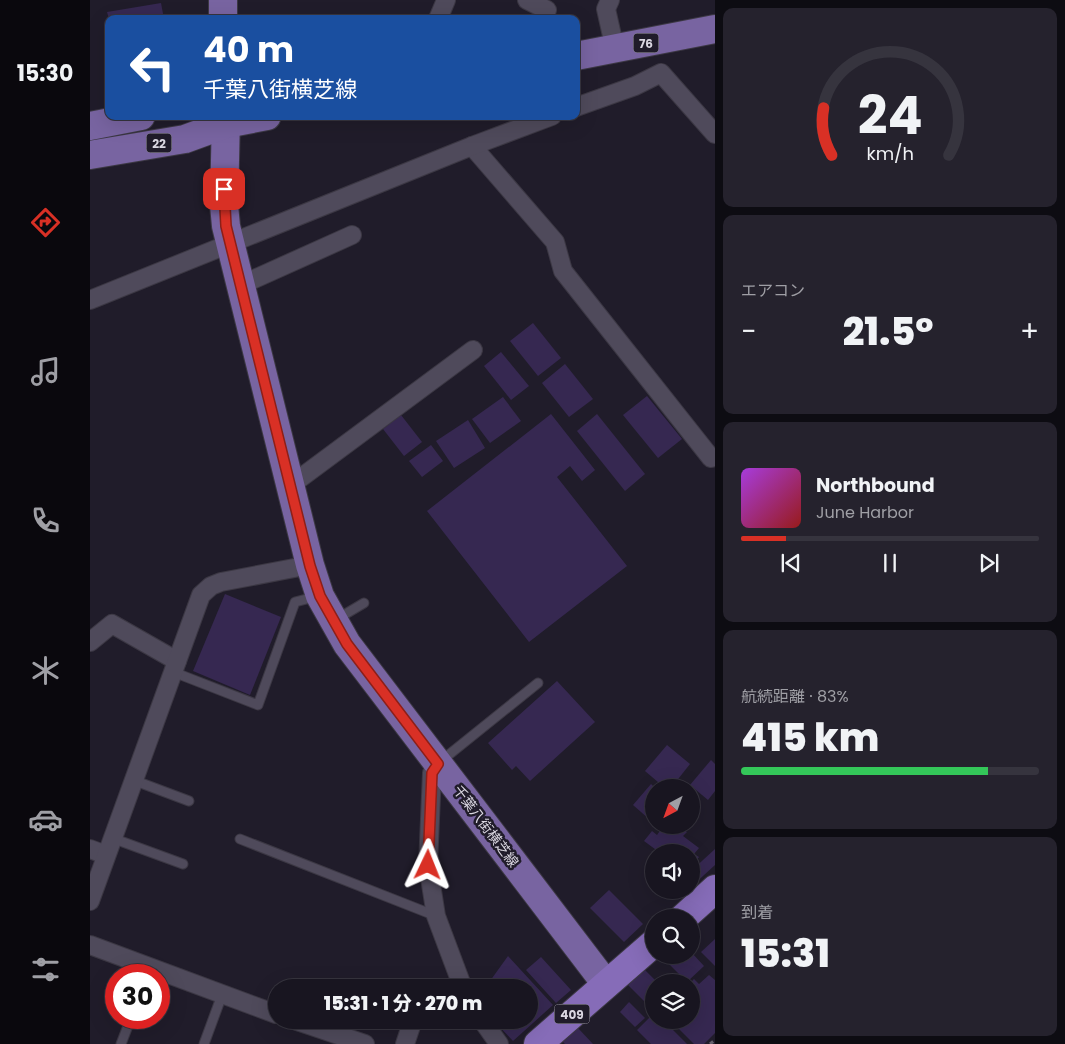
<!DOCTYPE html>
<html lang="ja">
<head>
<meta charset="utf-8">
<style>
  :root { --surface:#181520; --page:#25222d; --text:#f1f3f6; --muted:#9f9fa5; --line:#36343e; --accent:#d93025 }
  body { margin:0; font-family:Poppins,"Noto Sans JP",sans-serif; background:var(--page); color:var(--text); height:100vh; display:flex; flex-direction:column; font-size:19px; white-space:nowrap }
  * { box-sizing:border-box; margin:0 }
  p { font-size:16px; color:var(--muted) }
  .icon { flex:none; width:28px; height:28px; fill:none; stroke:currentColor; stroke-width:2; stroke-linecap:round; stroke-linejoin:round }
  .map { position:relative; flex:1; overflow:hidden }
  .panel { display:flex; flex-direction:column; gap:8px; padding:8px; background:#0d0c12; width:350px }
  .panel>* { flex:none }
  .guide { position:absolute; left:15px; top:15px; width:475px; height:105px; border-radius:10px; box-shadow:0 5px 20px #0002,0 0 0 1px var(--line); background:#1a4fa0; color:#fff; overflow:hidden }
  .needle { width:32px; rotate:221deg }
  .fabs { position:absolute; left:555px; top:779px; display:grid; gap:10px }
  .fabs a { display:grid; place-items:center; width:55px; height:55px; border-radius:50%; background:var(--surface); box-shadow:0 5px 20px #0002,0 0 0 1px var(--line); font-size:25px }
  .speed { position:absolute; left:15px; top:964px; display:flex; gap:10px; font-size:25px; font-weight:700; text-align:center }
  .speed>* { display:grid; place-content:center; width:65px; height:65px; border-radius:50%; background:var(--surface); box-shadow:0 5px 20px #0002,0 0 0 1px var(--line); line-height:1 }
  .speed .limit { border:8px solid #d22; background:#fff; color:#111 }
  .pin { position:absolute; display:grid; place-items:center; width:42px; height:42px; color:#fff; margin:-21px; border-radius:10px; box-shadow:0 2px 8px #0006 }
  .me { position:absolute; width:55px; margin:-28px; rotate:2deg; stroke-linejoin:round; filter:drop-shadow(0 0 4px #0008) }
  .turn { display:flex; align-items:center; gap:18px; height:105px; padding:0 15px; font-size:22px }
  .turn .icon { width:65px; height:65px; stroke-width:2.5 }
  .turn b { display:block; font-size:35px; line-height:42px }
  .big { font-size:38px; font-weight:800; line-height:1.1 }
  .panel .widget { flex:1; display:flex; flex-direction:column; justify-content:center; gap:8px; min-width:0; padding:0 18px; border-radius:10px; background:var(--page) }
  .panel .dial { align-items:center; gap:0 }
  .dial svg { height:130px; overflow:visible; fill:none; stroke:var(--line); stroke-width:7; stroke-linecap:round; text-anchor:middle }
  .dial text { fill:var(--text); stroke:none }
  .song { display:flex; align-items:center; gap:15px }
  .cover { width:60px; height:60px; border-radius:8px; background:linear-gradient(135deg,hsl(280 70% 55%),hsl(0 70% 35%)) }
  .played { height:5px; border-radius:2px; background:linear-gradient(90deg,var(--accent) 15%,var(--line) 15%) }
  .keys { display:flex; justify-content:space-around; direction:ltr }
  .heat { display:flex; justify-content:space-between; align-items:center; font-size:28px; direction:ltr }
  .charge { height:8px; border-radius:4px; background:linear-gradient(90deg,#34c759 83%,var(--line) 0) }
  .trip { position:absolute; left:178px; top:979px; width:270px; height:50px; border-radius:25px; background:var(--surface); box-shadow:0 5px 20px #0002,0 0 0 1px var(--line); font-weight:800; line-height:50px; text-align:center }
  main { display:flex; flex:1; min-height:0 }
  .menu { display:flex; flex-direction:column; width:90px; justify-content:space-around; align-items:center; background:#0a080d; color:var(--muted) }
  .menu .icon { width:35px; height:35px }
  .menu .active { color:var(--accent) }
  .menu b { font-size:22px; color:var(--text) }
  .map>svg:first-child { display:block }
</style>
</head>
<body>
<main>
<nav class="menu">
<b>15:30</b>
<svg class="icon active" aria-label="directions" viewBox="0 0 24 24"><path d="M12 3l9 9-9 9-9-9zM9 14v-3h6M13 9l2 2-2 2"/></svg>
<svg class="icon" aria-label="music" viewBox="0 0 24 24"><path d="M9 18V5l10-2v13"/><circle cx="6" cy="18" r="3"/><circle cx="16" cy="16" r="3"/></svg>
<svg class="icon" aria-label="phone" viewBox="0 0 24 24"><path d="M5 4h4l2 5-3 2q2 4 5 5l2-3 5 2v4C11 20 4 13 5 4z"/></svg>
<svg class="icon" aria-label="climate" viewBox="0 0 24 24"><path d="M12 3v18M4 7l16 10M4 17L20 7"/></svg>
<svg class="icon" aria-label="car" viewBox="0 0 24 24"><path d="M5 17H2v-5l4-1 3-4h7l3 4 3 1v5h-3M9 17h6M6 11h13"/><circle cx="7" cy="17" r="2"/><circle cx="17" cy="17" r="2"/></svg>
<svg class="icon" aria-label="filters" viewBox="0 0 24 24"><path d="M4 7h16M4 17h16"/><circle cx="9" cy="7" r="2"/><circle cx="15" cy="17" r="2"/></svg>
</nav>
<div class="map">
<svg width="625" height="1044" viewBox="0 0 625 1044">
  <rect width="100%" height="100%" fill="#201c2a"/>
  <g fill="#362851">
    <polygon points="71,3 74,19 19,19 17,12"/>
    <polygon points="443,323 471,358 448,376 420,341"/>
    <polygon points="411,352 439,386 421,400 394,366"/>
    <polygon points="475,364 503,399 479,417 452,383"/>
    <polygon points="557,396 592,439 568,458 533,415"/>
    <polygon points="413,397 431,421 400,443 382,419"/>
    <polygon points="461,414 505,470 492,481 480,466 467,477 537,566 439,642 337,511"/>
    <polygon points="507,414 555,474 535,491 487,431"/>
    <polygon points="311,415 332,442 314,456 293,429"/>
    <polygon points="378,420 395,448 364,468 346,441"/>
    <polygon points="341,445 353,461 332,477 319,461"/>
    <polygon points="135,594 191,617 160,695 103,671"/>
    <polygon points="467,681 505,722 440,781 426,766 422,770 398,743"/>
    <polygon points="577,745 600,764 581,788 575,788 555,771"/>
    <polygon points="621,760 625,764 625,791 618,800 600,785"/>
    <polygon points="561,784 565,788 564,813 559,819 543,805"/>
    <polygon points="574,825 584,828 588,825 597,832 593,836 609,848 604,854 609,857 601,867 601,852 569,852 554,841 562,831 567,835"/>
    <polygon points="625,849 625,865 601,887 601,871"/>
    <polygon points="519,890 553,924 534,942 500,908"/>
    <polygon points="625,939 625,966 611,952"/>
    <polygon points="601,952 614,966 597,982 571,956 601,955"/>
    <polygon points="418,956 463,1005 423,1041 403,1020 439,1020 439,988 395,988"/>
    <polygon points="451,957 481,990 466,1003 436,970"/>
    <polygon points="553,968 567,982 564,982 564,1005 558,999 555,1002 537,984"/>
    <polygon points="619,975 625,980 625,1033 614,1044 604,1044 587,1027 594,1020 601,1020 601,982 604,979 609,984"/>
    <polygon points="539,1002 555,1018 545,1027 530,1012"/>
    <polygon points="564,1013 564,1020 573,1020 597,1044 561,1044 547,1030"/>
    <polygon points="487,1027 503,1044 475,1044 472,1041"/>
  </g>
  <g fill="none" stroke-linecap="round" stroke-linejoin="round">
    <g stroke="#3c3844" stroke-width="11">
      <g id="service">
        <polyline points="247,619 274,603"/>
        <polyline points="91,675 168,705 205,602 228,596"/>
        <polyline points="351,761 448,683"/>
        <polyline points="43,780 99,801"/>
        <polyline points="22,838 93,864"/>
        <polyline points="150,839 346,916"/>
        <polyline points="31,1044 41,1018"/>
        <polyline points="114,1044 132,995"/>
      </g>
    </g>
    <g stroke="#3c3844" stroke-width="20">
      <g id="minor">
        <polyline points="437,0 457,10"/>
        <polyline points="520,0 516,9 525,49"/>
        <polyline points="348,19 356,0"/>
        <polyline points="486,107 545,86 571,73 625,134"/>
        <polyline points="382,146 465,242 473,271 621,458"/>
        <polyline points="151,285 262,235"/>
        <polyline points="0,300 382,146 462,116"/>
        <polyline points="201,485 383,350"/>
        <polyline points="0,642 22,624 87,661"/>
        <polyline points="348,764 342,773 338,865 346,916 373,988"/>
        <polyline points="0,849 16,855"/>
        <polyline points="0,901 111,595 121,586 131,582 220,565"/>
        <polyline points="0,945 186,1014"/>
        <polyline points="335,988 338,988"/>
        <polyline points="204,1020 275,1044"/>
        <polyline points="392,1020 409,1044"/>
        <polyline points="315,1044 323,1020"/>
      </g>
    </g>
    <g stroke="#3c3844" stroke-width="30">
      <g id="primary">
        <polyline points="133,0 133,19"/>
        <polyline points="486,56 625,29"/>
        <polyline points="136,116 134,205 136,226 220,565 230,596 257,644 516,984"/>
        <polyline points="0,126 51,116"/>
        <polyline points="0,155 95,139 136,124 177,116"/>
      </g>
    </g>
    <g stroke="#3c3844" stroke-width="30">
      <g id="trunk">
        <polyline points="593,918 625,889"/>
        <polyline points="448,1044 564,943"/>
      </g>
    </g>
    <polyline stroke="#64606d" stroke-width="3" stroke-dasharray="4 2.5" stroke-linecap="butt" points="620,1044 625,1040"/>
    <use href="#service" stroke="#4f4a5b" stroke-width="9"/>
    <use href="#minor" stroke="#4f4a5b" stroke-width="18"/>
    <use href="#primary" stroke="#7864a1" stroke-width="28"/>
    <use href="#trunk" stroke="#866cb8" stroke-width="28"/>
  </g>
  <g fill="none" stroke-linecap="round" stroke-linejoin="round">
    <g stroke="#8d1f18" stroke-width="12">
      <polyline id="route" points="134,189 136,226 220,566 230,596 257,644 348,764 342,773 338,865"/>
    </g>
    <use href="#route" stroke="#d93025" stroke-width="9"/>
  </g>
  <g text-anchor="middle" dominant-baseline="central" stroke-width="5" stroke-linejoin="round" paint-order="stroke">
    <g fill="#201c2a" stroke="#a29faa" stroke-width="1">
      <rect x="543.5" y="33.5" width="25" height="19" rx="4"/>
      <rect x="56.5" y="133.5" width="25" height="19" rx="4"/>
      <rect x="464.5" y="1004.5" width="35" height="19" rx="4"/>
    </g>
    <g font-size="12" font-weight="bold" fill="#dad7e1">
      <text x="556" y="43">76</text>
      <text x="69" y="143">22</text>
      <text x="482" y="1014">409</text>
    </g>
    <g font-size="14" fill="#dad7e1" stroke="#201c2a">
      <text transform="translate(396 826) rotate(53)">千葉八街横芝線</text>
    </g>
  </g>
</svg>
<div class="fabs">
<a><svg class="needle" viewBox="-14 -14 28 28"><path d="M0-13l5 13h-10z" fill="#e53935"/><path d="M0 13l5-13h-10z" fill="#9f9fa5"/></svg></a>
<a><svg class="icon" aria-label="sound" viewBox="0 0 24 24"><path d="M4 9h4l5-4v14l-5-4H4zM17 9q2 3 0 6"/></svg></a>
<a><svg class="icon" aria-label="search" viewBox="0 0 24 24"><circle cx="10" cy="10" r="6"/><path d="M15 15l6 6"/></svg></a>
<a><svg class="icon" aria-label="layers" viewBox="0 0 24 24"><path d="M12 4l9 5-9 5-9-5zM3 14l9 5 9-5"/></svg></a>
</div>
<div class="speed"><div class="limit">30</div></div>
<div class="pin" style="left:134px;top:189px;background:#d93025"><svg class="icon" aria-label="arrive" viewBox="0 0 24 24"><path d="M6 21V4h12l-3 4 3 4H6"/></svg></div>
<svg class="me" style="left:338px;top:865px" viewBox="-20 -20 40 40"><path d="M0-17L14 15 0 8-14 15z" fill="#d93025" stroke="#fff" stroke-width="4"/></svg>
<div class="trip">15:31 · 1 分 · 270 m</div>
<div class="guide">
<div class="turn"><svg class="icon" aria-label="left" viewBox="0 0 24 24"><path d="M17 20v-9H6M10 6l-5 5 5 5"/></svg><div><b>40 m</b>千葉八街横芝線</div></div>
</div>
</div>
<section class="panel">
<div class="widget dial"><svg viewBox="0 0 100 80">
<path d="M14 69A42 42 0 1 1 86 69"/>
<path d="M14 69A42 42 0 0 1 9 40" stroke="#d93025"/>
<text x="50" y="56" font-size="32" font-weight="700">24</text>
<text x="50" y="72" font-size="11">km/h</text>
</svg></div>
<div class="widget"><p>エアコン</p>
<div class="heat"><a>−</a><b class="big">21.5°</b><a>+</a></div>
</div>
<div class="widget">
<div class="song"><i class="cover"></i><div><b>Northbound</b><p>June Harbor</p></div></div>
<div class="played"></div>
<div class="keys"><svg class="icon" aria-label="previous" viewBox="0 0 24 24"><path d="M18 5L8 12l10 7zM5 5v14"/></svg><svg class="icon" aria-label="pause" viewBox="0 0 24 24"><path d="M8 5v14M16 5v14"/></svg><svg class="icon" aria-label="next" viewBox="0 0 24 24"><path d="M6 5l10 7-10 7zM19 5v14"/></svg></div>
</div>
<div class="widget"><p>航続距離 · 83%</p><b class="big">415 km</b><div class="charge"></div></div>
<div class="widget"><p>到着</p><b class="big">15:31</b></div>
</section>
</main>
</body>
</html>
